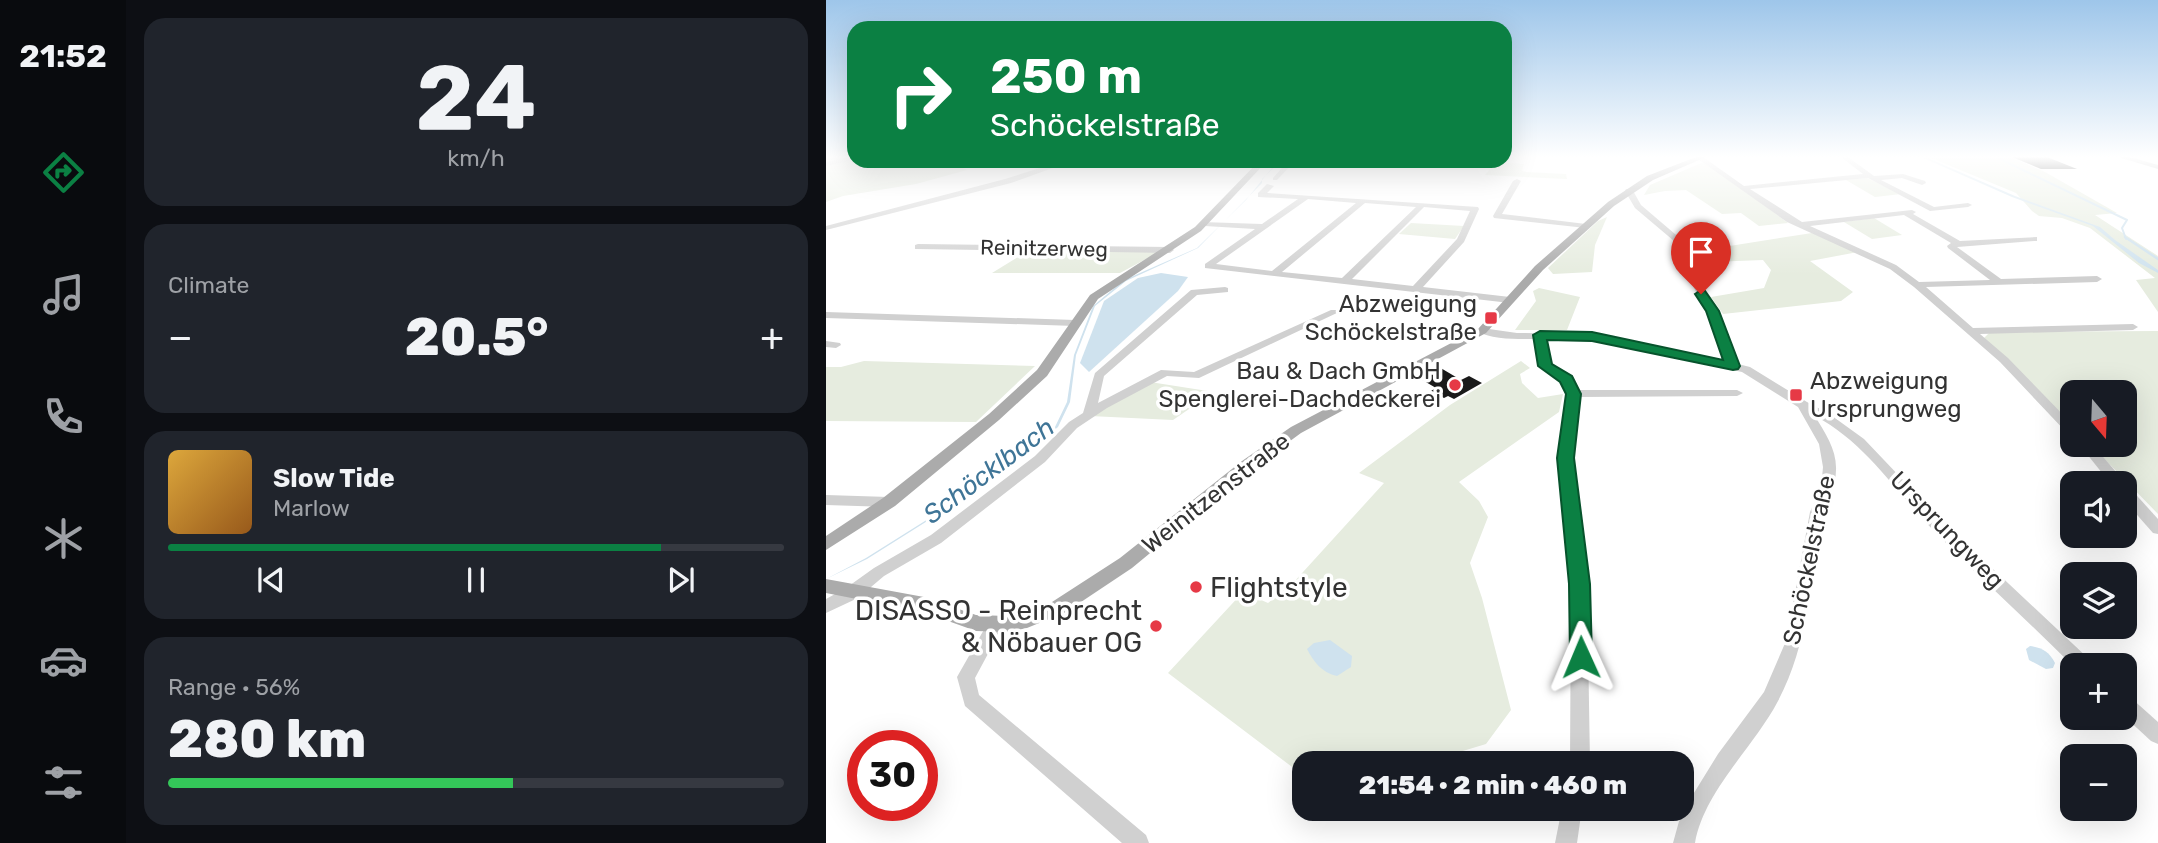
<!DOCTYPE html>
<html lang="en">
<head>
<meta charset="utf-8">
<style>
  :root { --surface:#171b24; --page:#20242c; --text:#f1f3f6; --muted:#9ea1a6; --line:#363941; --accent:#0b8043 }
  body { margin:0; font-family:Rubik,sans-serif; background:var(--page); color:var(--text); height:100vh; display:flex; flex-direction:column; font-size:26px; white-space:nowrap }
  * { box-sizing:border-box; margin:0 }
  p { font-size:23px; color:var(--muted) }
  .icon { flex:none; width:38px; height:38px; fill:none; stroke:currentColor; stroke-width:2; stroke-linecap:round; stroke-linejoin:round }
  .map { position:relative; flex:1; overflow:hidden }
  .details { display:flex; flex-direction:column; gap:18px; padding:18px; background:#0d0f14; width:700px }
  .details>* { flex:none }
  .hud { position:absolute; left:21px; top:21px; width:665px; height:147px; border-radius:21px; box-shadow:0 7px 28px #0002; background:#0b8043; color:#fff; overflow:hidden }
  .needle { width:46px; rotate:161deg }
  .buttons { position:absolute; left:1234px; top:380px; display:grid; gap:14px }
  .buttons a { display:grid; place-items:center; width:77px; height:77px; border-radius:14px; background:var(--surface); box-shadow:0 7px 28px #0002; font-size:35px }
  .speed { position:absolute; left:21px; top:730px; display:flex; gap:14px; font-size:35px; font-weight:700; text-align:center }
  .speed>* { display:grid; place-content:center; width:91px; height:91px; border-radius:50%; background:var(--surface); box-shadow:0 7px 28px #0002; line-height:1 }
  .speed .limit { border:10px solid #d22; background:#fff; color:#111 }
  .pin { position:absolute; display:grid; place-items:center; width:60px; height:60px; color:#fff; margin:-72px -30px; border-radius:50% 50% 50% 0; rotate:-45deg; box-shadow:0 0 7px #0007 }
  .pin .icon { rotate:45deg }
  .me { position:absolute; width:77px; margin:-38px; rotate:359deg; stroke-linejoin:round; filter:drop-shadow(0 0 5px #0008) }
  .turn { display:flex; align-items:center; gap:24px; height:147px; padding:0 28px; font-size:32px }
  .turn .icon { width:91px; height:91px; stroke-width:2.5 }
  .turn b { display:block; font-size:49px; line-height:60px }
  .big { font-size:52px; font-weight:800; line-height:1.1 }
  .details .tile { flex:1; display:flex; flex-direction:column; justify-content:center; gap:10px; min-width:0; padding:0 24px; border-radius:21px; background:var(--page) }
  .details .dial { align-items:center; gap:0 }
  .dial b { font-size:91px; line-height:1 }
  .song { display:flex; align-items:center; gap:21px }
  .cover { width:84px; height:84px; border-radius:10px; background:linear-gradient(135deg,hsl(40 70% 55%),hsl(30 70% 35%)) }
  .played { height:7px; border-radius:4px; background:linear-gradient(90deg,var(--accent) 80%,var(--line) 80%) }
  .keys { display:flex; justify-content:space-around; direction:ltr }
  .heat { display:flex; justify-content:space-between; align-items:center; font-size:38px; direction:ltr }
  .charge { height:10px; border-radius:5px; background:linear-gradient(90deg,#34c759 56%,var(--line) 0) }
  .trip { position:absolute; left:466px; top:751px; width:402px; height:70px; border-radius:21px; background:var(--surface); box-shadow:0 7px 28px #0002; font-weight:800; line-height:70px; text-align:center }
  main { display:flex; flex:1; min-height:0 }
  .menu { display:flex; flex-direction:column; width:126px; justify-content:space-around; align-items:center; background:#090b0e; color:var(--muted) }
  .menu .icon { width:49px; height:49px }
  .menu .current { color:var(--accent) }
  .menu b { font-size:32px; color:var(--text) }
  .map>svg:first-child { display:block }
</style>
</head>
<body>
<main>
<nav class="menu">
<b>21:52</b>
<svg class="icon current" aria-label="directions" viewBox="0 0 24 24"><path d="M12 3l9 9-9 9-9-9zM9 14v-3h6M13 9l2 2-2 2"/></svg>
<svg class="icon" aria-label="music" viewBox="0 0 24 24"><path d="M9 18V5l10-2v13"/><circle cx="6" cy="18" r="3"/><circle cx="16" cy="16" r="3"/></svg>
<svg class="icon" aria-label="phone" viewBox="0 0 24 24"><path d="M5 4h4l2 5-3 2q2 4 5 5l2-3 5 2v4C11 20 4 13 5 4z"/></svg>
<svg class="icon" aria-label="climate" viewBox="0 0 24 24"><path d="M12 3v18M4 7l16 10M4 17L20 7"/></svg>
<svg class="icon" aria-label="car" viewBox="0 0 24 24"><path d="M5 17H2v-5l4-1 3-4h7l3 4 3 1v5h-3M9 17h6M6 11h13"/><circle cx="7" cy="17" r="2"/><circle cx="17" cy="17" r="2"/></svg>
<svg class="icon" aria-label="filters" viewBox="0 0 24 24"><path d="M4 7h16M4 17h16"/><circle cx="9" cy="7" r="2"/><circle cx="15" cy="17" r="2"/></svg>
</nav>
<section class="details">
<div class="tile dial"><b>24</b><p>km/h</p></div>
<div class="tile"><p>Climate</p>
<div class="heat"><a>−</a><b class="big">20.5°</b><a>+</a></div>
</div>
<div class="tile">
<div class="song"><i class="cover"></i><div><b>Slow Tide</b><p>Marlow</p></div></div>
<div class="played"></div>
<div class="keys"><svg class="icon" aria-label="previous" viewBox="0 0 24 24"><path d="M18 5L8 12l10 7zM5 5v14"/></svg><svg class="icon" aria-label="pause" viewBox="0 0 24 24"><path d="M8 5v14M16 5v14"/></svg><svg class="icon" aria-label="next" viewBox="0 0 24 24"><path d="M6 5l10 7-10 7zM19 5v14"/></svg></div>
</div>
<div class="tile"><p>Range · 56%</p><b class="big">280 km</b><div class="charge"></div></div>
</section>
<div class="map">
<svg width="1332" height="843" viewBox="0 0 1332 843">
  <rect width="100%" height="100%" fill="#fff"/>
  <g fill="#e6ecdf">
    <polygon points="0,157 28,157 28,161 140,161 131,165 141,170 90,184 17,196 0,202"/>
    <polygon points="1103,157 1184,157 1219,172 1291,213 1269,215 1332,256 1332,312 1310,280 1329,278 1264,228 1236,218 1213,216 1206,211 1190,193"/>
    <polygon points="880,161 962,223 933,226 915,213 896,214 860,190 839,191 818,195 824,185"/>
    <polygon points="670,162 698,164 696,171 701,172 740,174 741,179 659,175"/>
    <polygon points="1041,178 1075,194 1049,197 1020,180"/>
    <polygon points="781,217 769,245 766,272 727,274 722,268 772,221"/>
    <polygon points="1048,218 1076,235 1046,239 1018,222"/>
    <polygon points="585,223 638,226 629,239 573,234"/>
    <polygon points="986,233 1032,252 984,261 1027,292 1015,301 897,314 885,297 938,288 945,270 937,260 884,262 872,251"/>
    <polygon points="202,251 333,252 294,273 166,273"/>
    <polygon points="713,288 754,297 741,330 689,330 710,301 707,291"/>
    <polygon points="1332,331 1332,514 1265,445 1298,444 1298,392 1246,392 1246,424 1158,338 1164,332"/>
    <polygon points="38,361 209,366 150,422 0,421 0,367 15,367"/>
    <polygon points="695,361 704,368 694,374 696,383 712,398 737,394 733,412 633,482 653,501 662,517 644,563 656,598 685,710 660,744 597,763 478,763 478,776 342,673 417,592 442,603 467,583 558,483 533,473 624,405"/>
    <polygon points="324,382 388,392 347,420 264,416"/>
  </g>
  <g fill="#cfe2ee">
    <polygon points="1095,157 1104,159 1189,196 1274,227 1289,240 1332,270 1332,273 1313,263 1267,226 1186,197"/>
    <polygon points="455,161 436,179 436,183 372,248 300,281 269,306 250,355 244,402 232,427 179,471 149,491 41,559 0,579 40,558 126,504 179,468 229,427 241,402 248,355 267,306 298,280 371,248 420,200 449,164"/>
    <polygon points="335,273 362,277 352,291 263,372 254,363 278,301 312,278"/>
    <path d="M504,640L526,656L525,667L511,676C496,673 487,661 481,649L488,643Z"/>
    <path d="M1204,646C1217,648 1223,652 1229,663L1227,668L1220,669L1203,660L1200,649Z"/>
  </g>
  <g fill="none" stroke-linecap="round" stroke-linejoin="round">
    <polyline stroke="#cfe2ee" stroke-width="2" points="1170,157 1301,220 1296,228 1300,239"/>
    <polyline stroke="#cfe2ee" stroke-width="2.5" points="1299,237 1332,259"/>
  </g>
  <g fill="#1a1a1a">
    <polygon points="1186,157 1221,157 1251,169 1215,169"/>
    <polygon points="613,367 635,380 643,376 656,383 628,399 622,396 618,398 605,391 610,388 593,378"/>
  </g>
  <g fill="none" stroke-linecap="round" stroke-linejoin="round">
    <g fill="#d0d0d0" fill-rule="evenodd">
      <polygon points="24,157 28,157 28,160 0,166 0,162"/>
      <path d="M872,157H877L918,186L1037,174L1015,157H1022L1048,176L1077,174L1099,181L1100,183L1096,185L1076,178L1055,180L1108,207L1142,203L1146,205L1142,207L1104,211L1042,178L924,189L976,222L1086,210L1090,212L1087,214L1134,241L1211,237V241H1208L1131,247L1175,279L1271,276L1276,279L1271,282L1100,287L1147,328L1307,324L1312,327L1307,330L1154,334L1182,358L1246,424V435L1242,434L1174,362L1088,287L1064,269L961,222L872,159ZM1078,215L1125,243L1121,246L1122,248L1164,280L1093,282L1070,265L984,226Z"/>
      <polygon points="236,161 246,161 185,183 0,230 0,226 179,179"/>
      <polygon points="307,161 315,161 305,167 301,167 301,165"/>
      <polygon points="462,161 469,161 451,180 447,180 447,178"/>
      <path d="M491,161C513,161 564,156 582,164L579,166L494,163Z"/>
      <polygon points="691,179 695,181 676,214 760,224 764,226 760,228 668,218 667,216 687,181"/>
      <path d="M441,184L448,186L441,193L652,207L653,209L638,242L597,287L684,297L689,300L684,303L379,268V264L429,229L379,226H376V222L436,224L472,199L432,197V193ZM482,199L530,203L446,271L390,264ZM539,203L590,207L516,278L456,272ZM598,207L644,211L631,239L587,286L526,279Z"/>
      <path d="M800,189H806L815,205L856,240L862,263L896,320L912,364L924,367L981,402L1002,413L1038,439L1116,521L1264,660L1267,665H1246C1201,620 1153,577 1108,531C1070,492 1039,442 989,416C999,433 1011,450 1010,470C1010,487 1001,499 998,515C984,579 983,643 952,701C928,747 878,791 869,843H847L855,814L892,754L938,692L960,641L984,512L995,488L997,467L993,444L972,407L916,372L766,340H720L724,365L744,378L752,390H911L917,393L911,396L753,397L747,458L761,584L764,763H744L745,584L733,458L742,394L735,382L713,366L709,339C692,339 665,340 651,331L656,328L691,333L766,334L900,362L886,320L854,263L848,241L809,208L799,191Z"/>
      <polygon points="92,244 344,247 348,250 344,253 89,249 89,245"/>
      <polygon points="399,287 402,288 402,292 371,295 278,376 272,403 335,370 368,372 505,310 511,310 513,312 373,378 341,376 281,408 251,428 219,462 115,543 58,576 32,598 0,613 0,599 20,588 48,568 105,535 209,456 243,422 257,413 269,373 365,290"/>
      <polygon points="0,312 249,320 254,323 249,326 0,318"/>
      <polygon points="0,341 14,343 15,345 10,348 0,347"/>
      <polygon points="1253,444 1266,444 1297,480 1299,483 1284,483"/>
      <polygon points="1298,485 1303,487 1332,519 1332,534 1327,533 1298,500"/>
      <polygon points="0,495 63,497 68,499 70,502 68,505 63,507 0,505"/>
      <polygon points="170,617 176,619 178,624 149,678 153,695 320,835 323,843 296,843 139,706 131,677 164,619"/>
      <polygon points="1298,695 1304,697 1332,722 1332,744 1325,741 1298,716"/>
      <polygon points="736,808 756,808 751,843 729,843"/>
    </g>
    <g fill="#ababab" fill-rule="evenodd">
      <polygon points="870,157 880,157 827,180 788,206 717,270 660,333 475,433 426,469 306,568 240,612 201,628 181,632 150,631 97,612 0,593 0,579 98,597 150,615 181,616 199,613 226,602 294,558 416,461 465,427 652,329 709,266 782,202 821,176"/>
      <polygon points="1292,157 1304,157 1332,165 1332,169"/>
      <polygon points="433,161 441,161 375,231 272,299 221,376 173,420 69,506 0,550 0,536 57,498 163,414 211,370 264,295 369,227"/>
    </g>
  </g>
  <linearGradient id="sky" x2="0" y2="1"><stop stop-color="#9ec6ea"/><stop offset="0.57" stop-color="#fff"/><stop offset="1" stop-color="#fff" stop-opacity="0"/></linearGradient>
  <rect width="1332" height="275" fill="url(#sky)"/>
  <polygon fill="#0b8043" stroke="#07532c" stroke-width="2" points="875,290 879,291 893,311 914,366 912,369 907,370 766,341 721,340 726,364 746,376 755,394 748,458 764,584 766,657 763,664 755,667 747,664 744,657 743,584 731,458 740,394 734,382 712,366 707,335 714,331 766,332 897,360 880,311 869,294"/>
  <g fill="#e63946" stroke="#fff" stroke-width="2.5">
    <rect x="658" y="311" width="14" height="14" rx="3.5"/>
    <circle cx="629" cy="385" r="7"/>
    <rect x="963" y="388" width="14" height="14" rx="3.5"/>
    <circle cx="370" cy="587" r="7"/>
    <circle cx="330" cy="626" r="7"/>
  </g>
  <g text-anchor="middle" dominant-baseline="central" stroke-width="7" stroke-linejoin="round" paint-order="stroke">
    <g font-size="21" fill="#333" stroke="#fff">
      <text transform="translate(218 248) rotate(1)">Reinitzerweg</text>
    </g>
    <g font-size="24" fill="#333" stroke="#fff" text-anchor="end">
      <text x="651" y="304">Abzweigung<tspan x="651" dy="28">Schöckelstraße</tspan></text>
      <text x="615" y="371">Bau &amp; Dach GmbH<tspan x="615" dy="28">Spenglerei-Dachdeckerei</tspan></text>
      <text x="984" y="381" text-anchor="start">Abzweigung<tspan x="984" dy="28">Ursprungweg</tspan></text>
    </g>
    <g font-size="24" fill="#333" stroke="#fff">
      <text transform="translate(390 493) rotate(-38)">Weinitzenstraße</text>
      <text transform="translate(1121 530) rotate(46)">Ursprungweg</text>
      <text transform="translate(983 560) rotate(-78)">Schöckelstraße</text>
    </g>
    <g font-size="26" font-style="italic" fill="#3f7597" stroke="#fff">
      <text transform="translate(163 471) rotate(-37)">Schöcklbach</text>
    </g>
    <g font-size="28" fill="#333" stroke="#fff" text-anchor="start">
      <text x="384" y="587">Flightstyle</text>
      <text x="316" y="610" text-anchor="end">DISASSO - Reinprecht<tspan x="316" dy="32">&amp; Nöbauer OG</tspan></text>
    </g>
  </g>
</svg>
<div class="buttons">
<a><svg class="needle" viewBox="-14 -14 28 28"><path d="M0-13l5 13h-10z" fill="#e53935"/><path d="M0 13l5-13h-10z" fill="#9ea1a6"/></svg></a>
<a><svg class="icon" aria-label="sound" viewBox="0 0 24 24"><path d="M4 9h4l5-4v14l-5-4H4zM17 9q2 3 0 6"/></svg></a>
<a><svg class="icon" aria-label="layers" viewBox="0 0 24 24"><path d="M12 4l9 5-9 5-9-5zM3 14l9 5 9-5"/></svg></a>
<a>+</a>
<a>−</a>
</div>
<div class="speed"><div class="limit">30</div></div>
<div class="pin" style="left:875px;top:294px;background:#d93025"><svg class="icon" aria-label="arrive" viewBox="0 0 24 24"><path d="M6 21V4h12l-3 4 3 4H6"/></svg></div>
<svg class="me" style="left:755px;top:657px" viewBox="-20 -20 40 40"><path d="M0-17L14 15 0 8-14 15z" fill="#0b8043" stroke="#fff" stroke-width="4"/></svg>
<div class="trip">21:54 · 2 min · 460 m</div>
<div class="hud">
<div class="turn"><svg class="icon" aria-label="right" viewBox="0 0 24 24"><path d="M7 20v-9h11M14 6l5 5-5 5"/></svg><div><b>250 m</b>Schöckelstraße</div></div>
</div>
</div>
</main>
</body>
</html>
